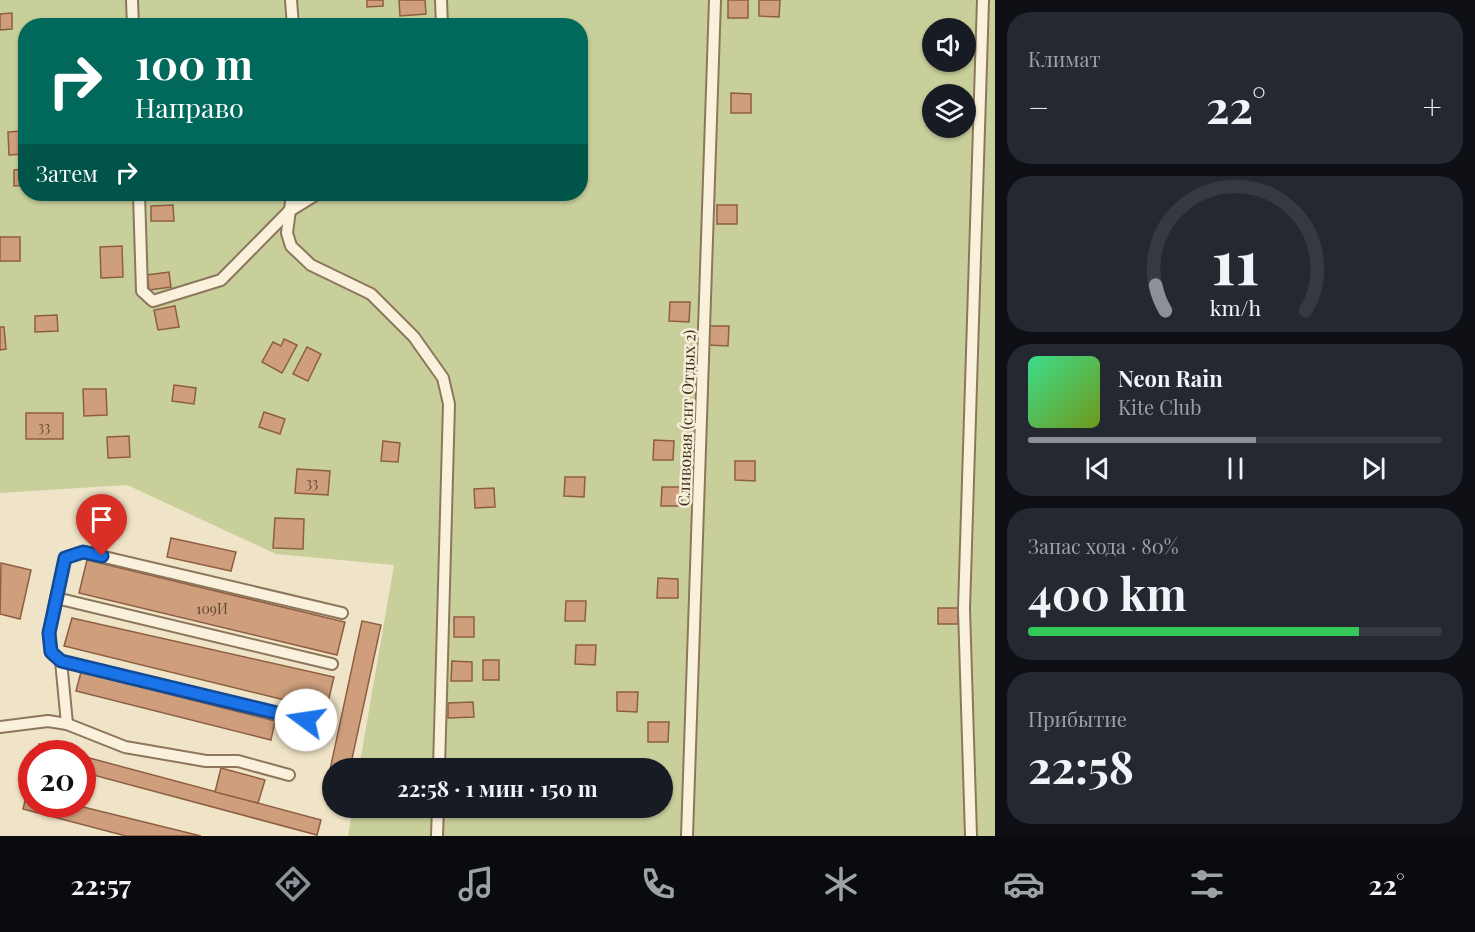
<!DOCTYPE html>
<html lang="ru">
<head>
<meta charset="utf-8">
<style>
  :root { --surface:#171b24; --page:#242831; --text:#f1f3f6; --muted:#9ea1a6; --line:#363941; --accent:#8c9099 }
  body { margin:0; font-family:"Playfair Display",serif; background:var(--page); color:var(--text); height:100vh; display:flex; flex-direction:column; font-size:22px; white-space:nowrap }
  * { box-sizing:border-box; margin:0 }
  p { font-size:20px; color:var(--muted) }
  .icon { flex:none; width:33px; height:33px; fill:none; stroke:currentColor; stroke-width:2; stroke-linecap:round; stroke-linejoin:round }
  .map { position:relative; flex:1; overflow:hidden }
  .panel { display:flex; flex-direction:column; gap:12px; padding:12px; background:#0d0f14; width:480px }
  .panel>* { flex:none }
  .hud { position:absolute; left:18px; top:18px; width:570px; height:183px; border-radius:24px; box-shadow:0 2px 4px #0004; background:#00695c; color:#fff; overflow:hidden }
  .controls { position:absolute; left:922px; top:18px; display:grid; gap:12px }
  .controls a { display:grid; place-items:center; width:54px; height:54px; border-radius:50%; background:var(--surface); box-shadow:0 2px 4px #0004; font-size:30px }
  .speed { position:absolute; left:18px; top:740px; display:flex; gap:12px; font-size:30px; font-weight:700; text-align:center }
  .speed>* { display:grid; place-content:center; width:78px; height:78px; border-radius:50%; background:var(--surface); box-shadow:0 2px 4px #0004; line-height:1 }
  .speed .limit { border:9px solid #d22; background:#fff; color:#111 }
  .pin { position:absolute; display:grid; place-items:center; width:51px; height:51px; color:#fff; margin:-62px -26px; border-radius:50% 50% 50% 0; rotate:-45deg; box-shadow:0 0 6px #0007 }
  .pin .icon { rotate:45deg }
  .me { position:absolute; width:66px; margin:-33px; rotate:284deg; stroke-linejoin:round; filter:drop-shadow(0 0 4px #0008) }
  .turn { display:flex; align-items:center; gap:21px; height:126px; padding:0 18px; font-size:27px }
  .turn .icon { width:78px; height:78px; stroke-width:2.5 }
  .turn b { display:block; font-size:42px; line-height:51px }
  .then { display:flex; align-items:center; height:57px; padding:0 18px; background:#0003; gap:12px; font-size:22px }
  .big { font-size:45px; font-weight:700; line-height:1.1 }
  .panel .card { flex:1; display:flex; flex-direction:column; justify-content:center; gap:9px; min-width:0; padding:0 21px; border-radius:24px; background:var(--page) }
  .panel .dial { align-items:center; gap:0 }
  .dial svg { height:156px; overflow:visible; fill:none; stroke:var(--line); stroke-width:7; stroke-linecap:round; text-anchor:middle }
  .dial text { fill:var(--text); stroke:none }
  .song { display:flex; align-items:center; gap:18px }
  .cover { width:72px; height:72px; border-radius:9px; background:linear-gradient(135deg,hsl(150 70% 55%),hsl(80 70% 35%)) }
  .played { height:6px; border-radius:3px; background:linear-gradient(90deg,var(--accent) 55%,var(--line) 55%) }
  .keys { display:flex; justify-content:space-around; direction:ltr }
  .heat { display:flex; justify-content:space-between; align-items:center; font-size:33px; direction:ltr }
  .charge { height:9px; border-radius:4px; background:linear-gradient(90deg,#34c759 80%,var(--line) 0) }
  .trip { position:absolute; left:322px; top:758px; width:351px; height:60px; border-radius:30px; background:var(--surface); box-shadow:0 2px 4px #0004; font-weight:700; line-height:60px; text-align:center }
  .dock { display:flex; height:96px; justify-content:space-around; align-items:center; background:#090b0e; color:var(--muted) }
  .dock .icon { width:42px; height:42px }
  .dock .current { color:var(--accent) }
  .dock b { font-size:27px; color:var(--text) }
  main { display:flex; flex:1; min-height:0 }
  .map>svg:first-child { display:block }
</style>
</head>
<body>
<main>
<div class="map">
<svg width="995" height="836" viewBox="0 0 995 836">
  <rect width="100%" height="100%" fill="#f0e4c8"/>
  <path fill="#c9cf9b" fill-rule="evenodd" d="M0,0H995V836H348L353,807H663V768H359L394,565L276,554L127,485L0,493ZM26,26H580V194H26ZM933,28H966V62H933ZM933,94H966V128H933Z"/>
  <g fill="#cf9f7d" stroke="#8d5f41" stroke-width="1.5">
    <polygon points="367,0 383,0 383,6 367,7"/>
    <polygon points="399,0 425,0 426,14 400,16"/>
    <rect x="728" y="0" width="20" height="18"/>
    <polygon points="759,0 780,0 779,17 759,16"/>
    <polygon points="12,13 12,29 0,30 0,14"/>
    <polygon points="731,93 751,94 751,113 731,113"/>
    <polygon points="23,131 25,154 9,155 8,132"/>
    <polygon points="26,169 26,185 14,186 14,170"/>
    <polygon points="173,205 174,221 151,221 151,206"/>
    <rect x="717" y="205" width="20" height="19"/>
    <rect x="0" y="237" width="20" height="24"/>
    <polygon points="122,246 123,277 101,278 100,247"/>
    <polygon points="169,272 171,287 149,290 147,275"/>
    <polygon points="670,302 690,302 689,322 669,321"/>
    <polygon points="175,306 179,327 158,330 154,310"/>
    <polygon points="57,315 58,331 35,332 35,316"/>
    <polygon points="709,326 729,326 728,346 708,345"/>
    <polygon points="0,327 4,327 6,349 0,350"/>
    <polygon points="284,339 297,345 282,373 262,362 273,342 281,346"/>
    <polygon points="307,347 321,354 308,381 293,374"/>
    <polygon points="174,385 196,388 194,404 172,401"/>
    <polygon points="83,389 106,389 107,415 84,416"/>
    <polygon points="264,412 285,419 280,434 259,427"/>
    <rect x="26" y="413" width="37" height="26"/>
    <polygon points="129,436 130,457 108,458 107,437"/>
    <polygon points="654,440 674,441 673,460 653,460"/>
    <polygon points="383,441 400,443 398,462 381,461"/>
    <polygon points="735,461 755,461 755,481 735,480"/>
    <polygon points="297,469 330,471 328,495 295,493"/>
    <polygon points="565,477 585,477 584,497 564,496"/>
    <polygon points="662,487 682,487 682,506 661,506"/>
    <polygon points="494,488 495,507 475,508 474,489"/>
    <polygon points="275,518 304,519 303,549 273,548"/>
    <polygon points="171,538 236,552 231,571 167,557"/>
    <polygon points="87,560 345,622 337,655 79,593"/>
    <polygon points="1,563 31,570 20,619 0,614"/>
    <polygon points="658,578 678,579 678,598 657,598"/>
    <polygon points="566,601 586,601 585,621 565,621"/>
    <rect x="938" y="608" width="20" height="16"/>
    <rect x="454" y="617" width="20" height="20"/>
    <polygon points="72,618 334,677 326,710 64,646"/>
    <polygon points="362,621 381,625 350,768 333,768 333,780 328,779"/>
    <polygon points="576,645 596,645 595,665 575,664"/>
    <rect x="483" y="660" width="16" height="20"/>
    <polygon points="452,661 472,662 472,681 451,681"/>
    <polygon points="81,672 275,721 271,740 76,691"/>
    <polygon points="617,692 638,692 637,712 617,711"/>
    <polygon points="473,702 474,717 448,718 448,703"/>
    <polygon points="648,722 669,722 668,742 648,742"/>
    <polygon points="39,744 72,753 37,753"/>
    <polygon points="82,756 321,820 317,835 82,772"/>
    <polygon points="221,768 265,780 258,803 215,792"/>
    <polygon points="27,793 32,794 32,804 71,804 201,836 126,836 23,809"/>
  </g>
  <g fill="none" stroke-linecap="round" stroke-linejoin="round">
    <g stroke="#8d765c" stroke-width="14">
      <g id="lane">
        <polyline points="132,0 133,26"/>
        <polyline points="291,0 293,26"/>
        <polyline points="441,0 442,26"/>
        <polyline points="139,194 142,291 153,301 221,280 288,212 317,194"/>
        <polyline points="292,194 287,233 291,246 311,265 371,294 414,337 443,378 449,404 439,768"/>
        <polyline points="56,598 332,664"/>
        <polyline points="61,661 306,720"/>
        <polyline points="67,724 61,661 51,652 49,633 65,558 83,552 342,613"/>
        <polyline points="0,727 48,721 67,724 125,747 206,761 238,761 289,775"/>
        <polyline points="437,836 438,807"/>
        <polyline points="687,836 715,0"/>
        <polyline points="971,836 964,609 983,0"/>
      </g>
    </g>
    <use href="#lane" stroke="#faf1dc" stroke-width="10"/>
  </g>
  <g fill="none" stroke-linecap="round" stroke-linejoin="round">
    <g stroke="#114b97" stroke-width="15">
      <polyline id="route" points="102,556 83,552 65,558 49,633 51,652 61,661 306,720"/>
    </g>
    <use href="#route" stroke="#1a73e8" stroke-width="10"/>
  </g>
  <g text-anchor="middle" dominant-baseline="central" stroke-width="5" stroke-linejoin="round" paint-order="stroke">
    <g font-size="14" fill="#624a37">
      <text x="44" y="426">33</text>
      <text x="312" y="482">33</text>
      <text x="212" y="608">109И</text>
    </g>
    <g font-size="16" fill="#3d2e20" stroke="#f7eed8">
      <text transform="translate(686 418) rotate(-88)">Сливовая (снт Отдых 2)</text>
    </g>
  </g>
</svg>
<div class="controls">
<a><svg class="icon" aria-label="sound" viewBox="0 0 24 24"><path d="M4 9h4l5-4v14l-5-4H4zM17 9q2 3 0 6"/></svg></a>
<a><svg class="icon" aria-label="layers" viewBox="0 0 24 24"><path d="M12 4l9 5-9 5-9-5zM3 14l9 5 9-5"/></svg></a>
</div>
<div class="speed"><div class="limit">20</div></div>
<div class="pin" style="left:102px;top:556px;background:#d93025"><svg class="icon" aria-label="arrive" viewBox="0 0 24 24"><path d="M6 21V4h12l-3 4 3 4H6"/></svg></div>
<svg class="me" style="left:306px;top:720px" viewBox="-20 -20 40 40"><circle r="19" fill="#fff"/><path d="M0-13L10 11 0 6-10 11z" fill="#1a73e8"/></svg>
<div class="trip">22:58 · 1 мин · 150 m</div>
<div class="hud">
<div class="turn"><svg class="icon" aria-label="right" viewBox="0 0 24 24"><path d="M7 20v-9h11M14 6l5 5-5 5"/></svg><div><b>100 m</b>Направо</div></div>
<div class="then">Затем<svg class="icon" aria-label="right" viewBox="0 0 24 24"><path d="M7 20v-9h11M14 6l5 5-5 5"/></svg></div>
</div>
</div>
<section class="panel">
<div class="card"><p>Климат</p>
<div class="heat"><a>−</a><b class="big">22°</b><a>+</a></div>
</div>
<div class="card dial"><svg viewBox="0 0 100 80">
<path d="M14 69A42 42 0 1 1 86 69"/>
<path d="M14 69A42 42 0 0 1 9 56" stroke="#8c9099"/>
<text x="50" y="56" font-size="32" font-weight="700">11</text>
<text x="50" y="72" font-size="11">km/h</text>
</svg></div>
<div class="card">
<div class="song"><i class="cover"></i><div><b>Neon Rain</b><p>Kite Club</p></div></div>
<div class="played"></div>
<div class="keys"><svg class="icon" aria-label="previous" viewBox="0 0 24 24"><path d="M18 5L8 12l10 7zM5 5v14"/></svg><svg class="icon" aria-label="pause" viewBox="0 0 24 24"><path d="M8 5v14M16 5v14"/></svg><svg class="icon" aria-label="next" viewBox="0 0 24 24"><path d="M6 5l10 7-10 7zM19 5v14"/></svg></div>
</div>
<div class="card"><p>Запас хода · 80%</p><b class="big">400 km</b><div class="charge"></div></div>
<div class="card"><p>Прибытие</p><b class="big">22:58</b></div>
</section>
</main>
<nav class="dock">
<b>22:57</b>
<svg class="icon current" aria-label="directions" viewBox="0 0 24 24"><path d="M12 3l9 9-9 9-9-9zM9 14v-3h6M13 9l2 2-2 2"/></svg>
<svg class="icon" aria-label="music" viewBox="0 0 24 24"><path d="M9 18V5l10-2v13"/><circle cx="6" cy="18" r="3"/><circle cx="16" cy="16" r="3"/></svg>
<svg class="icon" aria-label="phone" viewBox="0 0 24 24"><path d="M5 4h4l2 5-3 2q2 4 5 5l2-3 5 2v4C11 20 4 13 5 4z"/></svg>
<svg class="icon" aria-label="climate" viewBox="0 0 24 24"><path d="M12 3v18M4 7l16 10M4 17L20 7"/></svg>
<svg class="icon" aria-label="car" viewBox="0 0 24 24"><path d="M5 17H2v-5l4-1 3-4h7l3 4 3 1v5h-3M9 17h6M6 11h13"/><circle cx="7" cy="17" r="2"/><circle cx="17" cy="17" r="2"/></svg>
<svg class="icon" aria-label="filters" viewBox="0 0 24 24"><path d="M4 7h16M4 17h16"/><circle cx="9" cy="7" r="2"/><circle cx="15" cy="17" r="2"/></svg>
<b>22°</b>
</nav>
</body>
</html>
